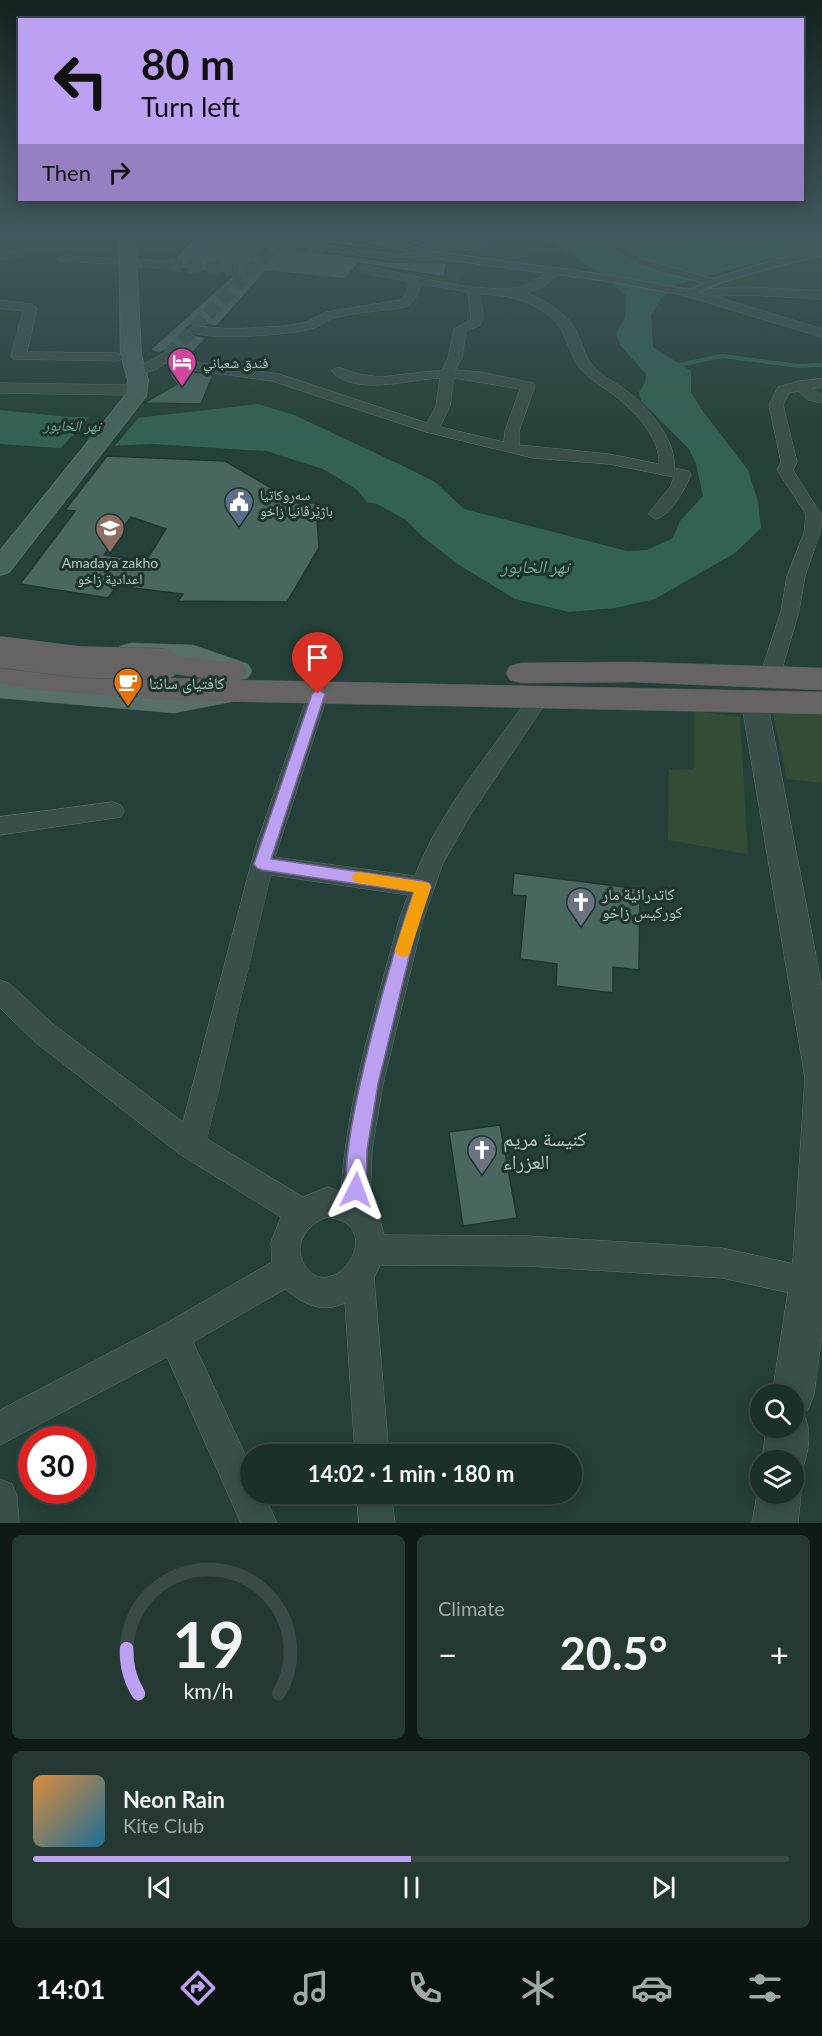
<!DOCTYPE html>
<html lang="en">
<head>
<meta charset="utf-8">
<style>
  :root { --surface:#1c302a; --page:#253832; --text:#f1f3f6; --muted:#a0a9a8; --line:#3a4b47; --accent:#bca0f2 }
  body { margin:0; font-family:Lato,"Noto Naskh Arabic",sans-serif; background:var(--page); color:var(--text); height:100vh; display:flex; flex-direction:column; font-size:22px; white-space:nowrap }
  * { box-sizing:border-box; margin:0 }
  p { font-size:20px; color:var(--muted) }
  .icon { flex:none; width:33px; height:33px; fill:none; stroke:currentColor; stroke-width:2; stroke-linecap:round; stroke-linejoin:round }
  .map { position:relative; height:1523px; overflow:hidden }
  .panel { display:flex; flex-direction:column; gap:12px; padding:12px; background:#0f1a17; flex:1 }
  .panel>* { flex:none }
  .top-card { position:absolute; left:18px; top:18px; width:786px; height:183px; border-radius:0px; box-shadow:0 3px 15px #0003,0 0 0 2px var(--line); background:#bca0f2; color:#111; overflow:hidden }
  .fabs { position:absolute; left:750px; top:1384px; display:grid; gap:12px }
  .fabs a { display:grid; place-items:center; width:54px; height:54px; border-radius:50%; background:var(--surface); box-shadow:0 3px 15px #0003,0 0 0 2px var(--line); font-size:30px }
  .speed { position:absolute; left:18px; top:1426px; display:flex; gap:12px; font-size:30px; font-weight:700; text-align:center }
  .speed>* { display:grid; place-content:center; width:78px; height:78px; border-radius:50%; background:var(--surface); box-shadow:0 3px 15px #0003,0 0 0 2px var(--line); line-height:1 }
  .speed .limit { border:9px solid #d22; background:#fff; color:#111 }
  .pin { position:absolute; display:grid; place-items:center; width:51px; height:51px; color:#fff; margin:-62px -26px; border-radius:50% 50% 50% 0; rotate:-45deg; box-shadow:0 0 6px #0007 }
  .pin .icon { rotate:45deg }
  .me { position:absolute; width:66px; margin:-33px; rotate:3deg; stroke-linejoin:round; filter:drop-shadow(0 0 4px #0008) }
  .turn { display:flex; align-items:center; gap:21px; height:126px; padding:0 24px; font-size:27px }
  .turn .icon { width:78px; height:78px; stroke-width:2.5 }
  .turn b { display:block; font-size:42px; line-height:51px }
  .then { display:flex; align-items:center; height:57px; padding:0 24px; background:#0003; gap:12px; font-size:22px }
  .big { font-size:45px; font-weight:700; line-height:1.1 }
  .panel .tile { flex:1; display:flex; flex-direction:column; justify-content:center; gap:9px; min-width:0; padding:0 21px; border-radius:9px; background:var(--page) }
  .panel .dial { align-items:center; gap:0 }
  .dial svg { height:156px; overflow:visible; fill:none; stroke:var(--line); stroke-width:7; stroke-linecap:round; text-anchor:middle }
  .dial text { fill:var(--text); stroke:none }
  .song { display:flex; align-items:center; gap:18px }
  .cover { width:72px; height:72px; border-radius:9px; background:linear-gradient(135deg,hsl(30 70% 55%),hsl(200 70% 35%)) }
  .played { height:6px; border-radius:3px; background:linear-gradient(90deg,var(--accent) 50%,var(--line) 50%) }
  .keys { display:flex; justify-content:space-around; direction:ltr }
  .heat { display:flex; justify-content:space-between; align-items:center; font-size:33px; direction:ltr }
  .panel .tiles { flex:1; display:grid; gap:12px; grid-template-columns:1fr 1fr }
  .tile:last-child { grid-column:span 2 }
  .trip { position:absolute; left:240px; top:1444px; width:342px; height:60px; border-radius:30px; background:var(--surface); box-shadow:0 3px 15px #0003,0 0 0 2px var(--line); font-weight:700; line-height:60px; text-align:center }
  .tab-bar { display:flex; height:96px; justify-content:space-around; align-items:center; background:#0b1311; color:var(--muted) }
  .tab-bar .icon { width:42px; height:42px }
  .tab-bar .current { color:var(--accent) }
  .tab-bar b { font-size:27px; color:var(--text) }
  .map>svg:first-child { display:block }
</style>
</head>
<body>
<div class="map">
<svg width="822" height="1523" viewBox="0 0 822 1523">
  <rect width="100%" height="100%" fill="#254038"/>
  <g fill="#334c35">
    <polygon points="375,233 444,233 517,251 537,261 519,261 414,243"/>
    <polygon points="822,249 822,295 728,288 682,288 772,258"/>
    <polygon points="416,266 465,272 457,284 408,276 409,271"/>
    <polygon points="771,704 822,707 822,783 787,779"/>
    <polygon points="694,711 740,717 748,854 668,840 669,770 694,769"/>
  </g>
  <polygon fill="#336154" points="500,233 822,233 822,249 777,257 679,284 662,297 651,315 653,347 691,371 691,392 702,410 748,470 758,502 761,528 735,553 655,599 615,608 569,612 515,599 456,563 423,537 406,520 377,504 367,502 357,490 345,482 323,469 266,451 153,444 59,448 0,444 0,410 69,417 137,418 258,404 294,415 403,466 435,482 464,509 627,551 647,550 673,538 680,521 703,496 696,464 689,449 641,401 639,392 645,383 646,374 621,346 616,334 625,318 626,296 615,286 616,283 607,280 607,277 552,243"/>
  <polygon fill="#254038" points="92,414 141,415 112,449 58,451"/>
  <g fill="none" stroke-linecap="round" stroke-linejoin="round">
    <polyline stroke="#336154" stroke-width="4" points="674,366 722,356 798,366 822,365"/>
  </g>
  <g fill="#49665f" stroke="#203731" stroke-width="1.5" fill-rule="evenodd">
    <polygon points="198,233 312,233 401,252 325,243 317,248 321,252 391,262 447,263 444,277 358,263 346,279 266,271 217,326 193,324 186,328 186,332 206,338 187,359 175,355 173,350 167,349 159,353 150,350 234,274 175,268 177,264 173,261"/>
    <polygon points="177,369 213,375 201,404 144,403 177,384 169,374"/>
    <path d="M107,456L225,461L297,503H316L319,548L287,602L178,601L183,594L117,586L108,598L20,584L75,511L65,510ZM131,517L166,529L146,561L104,555Z"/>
    <polygon points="514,873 640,889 639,970 613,967 613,993 556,986 557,964 520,959 526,896 512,895"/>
    <polygon points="500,1125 517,1218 463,1226 449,1132"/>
  </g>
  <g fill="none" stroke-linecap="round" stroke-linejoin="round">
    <g stroke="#3b554d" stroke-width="13" stroke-dasharray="13 6" stroke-linecap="butt">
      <polyline points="200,233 325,248"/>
      <polyline points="169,265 249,271"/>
      <polyline points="168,355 288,233"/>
    </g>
    <g stroke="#5a706a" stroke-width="2">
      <g id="pedestrian">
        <path d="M332,233H348L442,253L607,275L690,290L704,283C666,272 625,269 602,233H610L617,243L641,259L713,279L778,259L822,250V256C789,262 758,271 726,281C712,285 700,293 686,295L607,281L442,259Z"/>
        <path d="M394,233C415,233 434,243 456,243C465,243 481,238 488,243C469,256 412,247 394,233Z"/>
      </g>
    </g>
    <g stroke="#5a706a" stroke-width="1">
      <g id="minor">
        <polygon points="325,245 391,254 442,253 448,256 442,259 391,260 321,250 319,248"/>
        <polygon points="18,251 24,254 22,256 0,259 0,253"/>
        <polygon points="64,256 114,258 120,261 114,264 60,261 58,259"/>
        <polygon points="130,259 169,261 175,265 169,269 126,265 126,261"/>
        <path d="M364,265C412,275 465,292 515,288C533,286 549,266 560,268V274L541,288L527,293C548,303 569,313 578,335C583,347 586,359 595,368C604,378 617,383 628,392C648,407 677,441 674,468L689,471L691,474C686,488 671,515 656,519L648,514L670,487L674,477L609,464L533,458L426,432L272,381L185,369L165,363L157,369L136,376L129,372L168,351L173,352V357L186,361L279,374L427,423L436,406L440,378C411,379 355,397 331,371L338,367L358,374L381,377L442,370L448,358L454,329L471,319L468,292L421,284L417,296L408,306C383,312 355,311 331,319C325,321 320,326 314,328C295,335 199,342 187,330L193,326L234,329L285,326L307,322L326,312L400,300L405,295L410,282L360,272L358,269ZM481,294C508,296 522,297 546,313C567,327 566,349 579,367C590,381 606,388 619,399C637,413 661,441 659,464L609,454L519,445V431L535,386L533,383L480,372L455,370L462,358L466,331L479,326L483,319ZM454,378L520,389L505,431L504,442L440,427L450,406Z"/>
        <polygon points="746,287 822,291 822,299 746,295 714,296 822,329 822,337 682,295 680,292 686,288 702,293 708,289"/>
        <polygon points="0,300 31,304 37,308 27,352 118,353 125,357 118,361 13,359 11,356 23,311 0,308"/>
        <polygon points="822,379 822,387 812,389 822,395 822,403 808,400 798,391 789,393 783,405 797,462 793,470 822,516 820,533 805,576 799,611 780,676 777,681 770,683 763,681 760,676 781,611 787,576 804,533 806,514 777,470 781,462 769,405 778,387 799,381"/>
        <path d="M318,687L325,689L328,694L275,857L415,876C438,813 495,746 534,690L541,688L548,690L551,695L471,814L443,863L423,920L383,1084L372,1150L370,1206L379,1217L384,1235L527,1236L722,1248L808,1267L819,1271L822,1279L819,1293L808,1297L722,1278L527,1266L380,1265L374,1278L389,1455H355L345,1303C321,1314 304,1304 285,1289L193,1342L250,1465V1494H264L277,1523H241L167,1357L0,1445V1410L163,1325L272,1262L271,1242L281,1217L181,1155L35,1042L0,1008V980L9,983L53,1024L183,1122L255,849L308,694L311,689ZM271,875L408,895L399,920C375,1010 347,1099 341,1192L328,1187L303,1197L207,1139ZM328,1217C333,1218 341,1220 346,1223C378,1247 323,1307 302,1260C294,1240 311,1222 328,1217Z"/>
        <polygon points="113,802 121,805 124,811 121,817 0,835 0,817"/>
        <polygon points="0,1479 12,1484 17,1496 19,1523 0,1523"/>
        <polygon points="357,1494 391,1494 395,1523 359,1523"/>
      </g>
    </g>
    <g stroke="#5a706a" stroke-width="1">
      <g id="tertiary">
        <polygon points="0,383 125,385 131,386 134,390 131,394 125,395 0,393"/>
        <path d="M754,691L763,694L767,700L822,987V1333L814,1395L808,1410L802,1412C814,1431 808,1457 799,1476L795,1478L801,1494L798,1523H752L757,1494L760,1485V1494H794V1461H762L766,1428H794V1395H772L793,1259L805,1078L741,700L745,694Z"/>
      </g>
    </g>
    <g stroke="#5a706a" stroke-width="2">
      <polygon id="secondary" points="119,233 135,233 141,355 148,380 146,396 9,572 0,575 0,551 126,395 128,380 121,355"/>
    </g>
    <g stroke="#455c56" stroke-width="1">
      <g id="primary">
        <path d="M131,643L193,645L248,664L252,671L248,678C227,684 211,669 190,665C167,660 143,666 120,660L116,653L120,646Z"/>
        <polygon points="0,676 174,691 225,682 236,685 240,693 236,701 174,713 0,698"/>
      </g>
    </g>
    <g stroke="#445a55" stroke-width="1">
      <g id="trunk">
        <path d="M164,654L243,664L247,671L243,678L238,680L822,692V714L164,700L36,690L0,683V663C70,674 141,678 212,679L153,671L149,664L153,657Z"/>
        <polygon points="633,662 822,668 822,690 633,682 521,683 510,680 506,673 510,666 521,663"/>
      </g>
    </g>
    <use href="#pedestrian" fill="#39504a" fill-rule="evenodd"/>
    <use href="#minor" fill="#39504a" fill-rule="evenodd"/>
    <use href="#tertiary" fill="#39504a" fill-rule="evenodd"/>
    <use href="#secondary" fill="#47635d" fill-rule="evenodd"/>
    <use href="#primary" fill="#577069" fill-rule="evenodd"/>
    <use href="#trunk" fill="#666364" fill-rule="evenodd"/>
    <g stroke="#445a55" stroke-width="32" stroke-linecap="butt">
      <polyline id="trunk-bridge" points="0,652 79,662 164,664"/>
    </g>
    <use href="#trunk-bridge" stroke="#666364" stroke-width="31"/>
  </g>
  <linearGradient id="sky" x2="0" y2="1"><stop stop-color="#14231f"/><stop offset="0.52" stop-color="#40595e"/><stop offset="1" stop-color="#40595e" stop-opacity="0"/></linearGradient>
  <rect width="822" height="446" fill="url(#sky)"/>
  <path fill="#bca0f2" stroke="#7a689d" stroke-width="1.5" d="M318,689L325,694L271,859L423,881L429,883L431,887L418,920L378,1084L367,1150L366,1190L363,1196L356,1199L349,1196C333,1157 396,939 414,892L262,870L257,868L254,864L312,694Z"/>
  <polygon fill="#f59e0b" points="360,872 429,883 431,887 409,955 403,957 397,955 395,950 414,892 354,882 352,878 354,873"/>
  <defs>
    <g id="hotel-pin" transform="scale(1.5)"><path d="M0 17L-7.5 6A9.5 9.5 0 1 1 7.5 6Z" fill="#d1479c" stroke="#1e352f"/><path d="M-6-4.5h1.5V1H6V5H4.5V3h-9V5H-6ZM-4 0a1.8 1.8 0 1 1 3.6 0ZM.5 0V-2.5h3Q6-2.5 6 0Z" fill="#fff"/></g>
    <g id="civic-pin" transform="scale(1.5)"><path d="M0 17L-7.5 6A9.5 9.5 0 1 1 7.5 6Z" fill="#5c6f8a" stroke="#1e352f"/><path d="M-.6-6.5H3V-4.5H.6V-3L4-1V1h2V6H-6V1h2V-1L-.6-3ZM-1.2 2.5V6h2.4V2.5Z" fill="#fff"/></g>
    <g id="school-pin" transform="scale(1.5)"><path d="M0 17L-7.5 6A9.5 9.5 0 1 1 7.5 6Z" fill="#8d6e63" stroke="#1e352f"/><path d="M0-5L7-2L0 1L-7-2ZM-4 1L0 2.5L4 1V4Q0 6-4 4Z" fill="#fff"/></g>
    <g id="cafe-pin" transform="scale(1.5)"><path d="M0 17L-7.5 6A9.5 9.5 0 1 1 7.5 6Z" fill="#e8710a" stroke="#1e352f"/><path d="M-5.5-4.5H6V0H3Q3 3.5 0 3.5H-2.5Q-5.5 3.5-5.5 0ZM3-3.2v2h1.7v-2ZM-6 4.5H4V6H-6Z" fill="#fff"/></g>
    <g id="church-pin" transform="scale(1.5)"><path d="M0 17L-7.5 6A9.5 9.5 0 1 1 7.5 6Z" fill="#6b7280" stroke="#1e352f"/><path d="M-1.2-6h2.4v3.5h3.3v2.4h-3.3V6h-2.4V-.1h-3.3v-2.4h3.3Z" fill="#fff"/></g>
  </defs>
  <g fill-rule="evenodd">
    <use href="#hotel-pin" x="182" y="362"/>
    <use href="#civic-pin" x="239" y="502"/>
    <use href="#school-pin" x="110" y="528"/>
    <use href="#cafe-pin" x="128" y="682"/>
    <use href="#church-pin" x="581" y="902"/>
    <use href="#church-pin" x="482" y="1150"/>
  </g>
  <g text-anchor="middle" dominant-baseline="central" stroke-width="6" stroke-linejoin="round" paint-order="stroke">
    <g font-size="14" fill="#b5cac5" stroke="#1e352f" text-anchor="start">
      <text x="203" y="362">فندق شعباني</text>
      <text x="260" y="494">سه‌روكاتيا<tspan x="260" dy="16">باژێرڤانيا زاخو</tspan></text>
      <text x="110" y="562" text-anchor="middle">Amadaya zakho<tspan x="110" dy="16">اعدادية زاخو</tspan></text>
    </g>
    <g font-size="15" font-style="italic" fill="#6eaa99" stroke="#1e352f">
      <text transform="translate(72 425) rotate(1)">نهر الخابور</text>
    </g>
    <g font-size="16" fill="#b5cac5" stroke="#1e352f" text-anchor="start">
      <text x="149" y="682">کافتیای سانتا</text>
      <text x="602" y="893">كاتدرائية مار<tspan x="602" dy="18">كوركيس زاخو</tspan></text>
    </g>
    <g font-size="18" font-style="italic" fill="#6eaa99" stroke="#1e352f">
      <text x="535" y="566">نهر الخابور</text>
    </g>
    <g font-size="20" fill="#b5cac5" stroke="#1e352f" text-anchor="start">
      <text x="503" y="1138">كنيسة مريم<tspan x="503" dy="23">العزراء</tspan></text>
    </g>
  </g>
</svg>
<div class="fabs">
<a><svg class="icon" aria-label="search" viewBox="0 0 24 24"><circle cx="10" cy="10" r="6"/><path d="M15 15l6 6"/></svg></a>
<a><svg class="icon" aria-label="layers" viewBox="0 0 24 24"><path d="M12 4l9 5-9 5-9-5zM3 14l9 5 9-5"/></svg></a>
</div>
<div class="speed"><div class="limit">30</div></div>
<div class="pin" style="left:318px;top:694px;background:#d93025"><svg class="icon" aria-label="arrive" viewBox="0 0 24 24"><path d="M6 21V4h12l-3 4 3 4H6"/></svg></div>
<svg class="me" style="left:356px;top:1190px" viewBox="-20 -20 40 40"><path d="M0-17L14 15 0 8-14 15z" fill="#bca0f2" stroke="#fff" stroke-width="4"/></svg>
<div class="trip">14:02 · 1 min · 180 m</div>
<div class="top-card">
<div class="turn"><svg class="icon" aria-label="left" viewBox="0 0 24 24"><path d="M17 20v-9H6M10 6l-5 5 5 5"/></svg><div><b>80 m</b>Turn left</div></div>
<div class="then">Then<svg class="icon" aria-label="right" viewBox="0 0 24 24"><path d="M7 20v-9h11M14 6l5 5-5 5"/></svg></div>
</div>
</div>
<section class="panel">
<div class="tiles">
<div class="tile dial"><svg viewBox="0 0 100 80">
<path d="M14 69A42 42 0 1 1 86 69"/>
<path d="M14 69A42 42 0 0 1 8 46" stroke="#bca0f2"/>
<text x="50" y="56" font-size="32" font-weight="700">19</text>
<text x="50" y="72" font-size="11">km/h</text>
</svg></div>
<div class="tile"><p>Climate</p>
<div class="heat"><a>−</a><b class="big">20.5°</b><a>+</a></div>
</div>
<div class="tile">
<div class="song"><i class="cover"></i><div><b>Neon Rain</b><p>Kite Club</p></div></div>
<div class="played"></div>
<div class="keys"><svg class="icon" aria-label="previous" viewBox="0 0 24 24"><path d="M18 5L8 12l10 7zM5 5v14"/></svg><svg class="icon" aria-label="pause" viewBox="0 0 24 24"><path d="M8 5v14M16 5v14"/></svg><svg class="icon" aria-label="next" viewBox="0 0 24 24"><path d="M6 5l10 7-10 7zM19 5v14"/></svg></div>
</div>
</div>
</section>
<nav class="tab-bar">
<b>14:01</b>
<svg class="icon current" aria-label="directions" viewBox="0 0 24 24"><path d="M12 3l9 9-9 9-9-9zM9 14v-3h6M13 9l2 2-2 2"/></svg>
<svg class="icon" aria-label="music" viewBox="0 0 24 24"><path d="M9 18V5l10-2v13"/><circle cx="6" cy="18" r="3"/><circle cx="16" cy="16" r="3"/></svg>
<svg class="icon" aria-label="phone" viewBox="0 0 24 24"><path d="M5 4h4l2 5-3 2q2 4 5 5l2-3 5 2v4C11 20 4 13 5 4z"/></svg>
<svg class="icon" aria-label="climate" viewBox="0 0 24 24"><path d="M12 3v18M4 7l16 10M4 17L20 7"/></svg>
<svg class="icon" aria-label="car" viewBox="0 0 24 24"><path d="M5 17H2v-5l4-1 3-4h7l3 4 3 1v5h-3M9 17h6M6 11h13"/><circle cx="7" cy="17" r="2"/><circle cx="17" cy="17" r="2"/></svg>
<svg class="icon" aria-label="filters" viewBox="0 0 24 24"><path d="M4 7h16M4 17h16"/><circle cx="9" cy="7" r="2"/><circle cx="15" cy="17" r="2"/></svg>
</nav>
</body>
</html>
